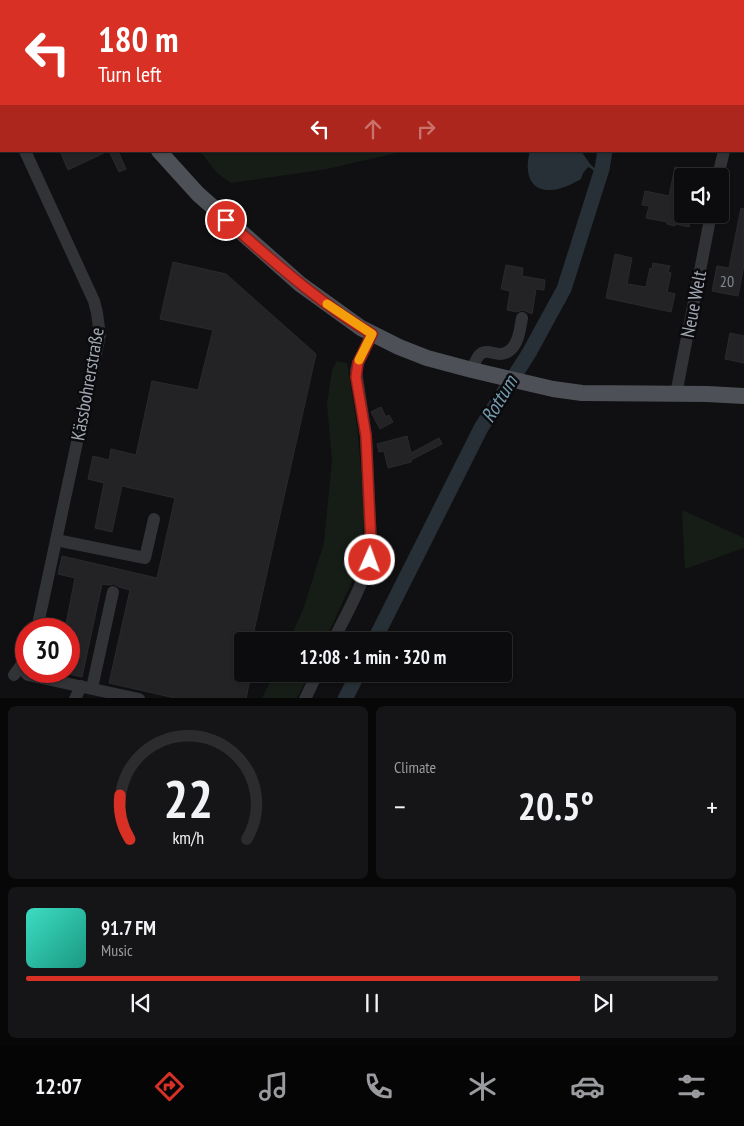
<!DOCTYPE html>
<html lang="en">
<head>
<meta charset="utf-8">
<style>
  :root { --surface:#0c0c0e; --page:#151517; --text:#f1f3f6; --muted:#9a9b9e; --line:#2c2c2e; --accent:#d93025 }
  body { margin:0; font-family:"PT Sans Narrow",sans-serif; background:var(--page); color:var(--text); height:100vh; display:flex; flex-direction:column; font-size:19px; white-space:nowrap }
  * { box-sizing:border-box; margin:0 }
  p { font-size:16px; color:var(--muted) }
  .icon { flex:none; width:28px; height:28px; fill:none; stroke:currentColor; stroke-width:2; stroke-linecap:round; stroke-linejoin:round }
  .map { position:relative; height:698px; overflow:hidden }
  .side { display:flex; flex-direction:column; gap:8px; padding:8px; background:#070708; flex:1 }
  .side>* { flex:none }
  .guide { position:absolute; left:0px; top:0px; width:745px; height:152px; box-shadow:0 1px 4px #0004,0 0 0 1px var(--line); background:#d93025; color:#fff; overflow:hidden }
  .fabs { position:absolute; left:674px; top:168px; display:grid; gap:10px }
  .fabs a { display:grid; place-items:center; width:55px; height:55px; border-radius:5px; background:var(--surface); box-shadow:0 1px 4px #0004,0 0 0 1px var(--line); font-size:25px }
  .speed { position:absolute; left:15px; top:618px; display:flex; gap:10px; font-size:25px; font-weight:700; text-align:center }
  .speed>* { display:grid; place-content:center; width:65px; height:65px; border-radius:50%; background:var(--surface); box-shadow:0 1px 4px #0004,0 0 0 1px var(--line); line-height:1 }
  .speed .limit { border:8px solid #d22; background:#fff; color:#111 }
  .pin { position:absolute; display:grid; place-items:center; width:42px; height:42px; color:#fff; margin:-21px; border:2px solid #fff; border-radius:50%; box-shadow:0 1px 5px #0007 }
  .me { position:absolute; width:55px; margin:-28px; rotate:2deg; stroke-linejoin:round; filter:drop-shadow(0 0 4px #0008) }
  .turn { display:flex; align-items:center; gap:18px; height:105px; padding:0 15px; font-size:22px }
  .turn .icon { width:65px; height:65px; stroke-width:2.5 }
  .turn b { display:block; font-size:35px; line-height:42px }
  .lanes { display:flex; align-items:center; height:48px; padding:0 15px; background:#0003; justify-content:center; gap:25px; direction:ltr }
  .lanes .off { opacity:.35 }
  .big { font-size:38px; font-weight:600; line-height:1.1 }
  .side .card { flex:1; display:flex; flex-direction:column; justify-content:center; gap:8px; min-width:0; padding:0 18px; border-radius:8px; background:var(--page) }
  .side .dial { align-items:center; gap:0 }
  .dial svg { height:130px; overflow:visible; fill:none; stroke:var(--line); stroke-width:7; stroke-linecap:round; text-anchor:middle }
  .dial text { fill:var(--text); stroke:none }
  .song { display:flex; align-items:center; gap:15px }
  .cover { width:60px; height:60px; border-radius:8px; background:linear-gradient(135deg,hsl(170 70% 55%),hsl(170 70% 35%)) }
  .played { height:5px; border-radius:2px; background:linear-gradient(90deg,var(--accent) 80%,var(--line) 80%) }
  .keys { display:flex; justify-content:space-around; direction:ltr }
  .heat { display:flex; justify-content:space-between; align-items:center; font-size:28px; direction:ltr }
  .side .tiles { flex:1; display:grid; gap:8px; grid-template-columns:1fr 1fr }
  .card:last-child { grid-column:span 2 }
  .trip { position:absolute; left:234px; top:632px; width:278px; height:50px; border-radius:5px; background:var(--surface); box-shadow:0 1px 4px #0004,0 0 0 1px var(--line); font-weight:600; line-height:50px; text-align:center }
  .tabs { display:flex; height:80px; justify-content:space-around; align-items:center; background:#050506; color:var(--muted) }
  .tabs .icon { width:35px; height:35px }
  .tabs .current { color:var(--accent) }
  .tabs b { font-size:22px; color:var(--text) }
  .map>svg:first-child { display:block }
</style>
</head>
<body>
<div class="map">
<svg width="744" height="699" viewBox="0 0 744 699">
  <rect width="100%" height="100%" fill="#101012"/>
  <g fill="#161d17">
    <polygon points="193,0 517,0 517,1 186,1"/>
    <polygon points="200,151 405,151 327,169 231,183 217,173"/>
    <polygon points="337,361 347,363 357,426 365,516 359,566 325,641 289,641 304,607 324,543 332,460 327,404 332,370"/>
    <polygon points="682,510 744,538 744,548 685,569"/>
    <polygon points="274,674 309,674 297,698 262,698"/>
  </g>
  <path fill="#263036" d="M530,151H581L590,164L600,173L599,178L592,169L588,167L583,173L581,179C572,184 561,190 550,190C527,191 525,168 530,151Z"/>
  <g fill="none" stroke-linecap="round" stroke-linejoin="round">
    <g stroke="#263036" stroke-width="15">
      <polyline points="578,0 579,1"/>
      <polyline points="374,641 481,428 529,353 564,289 602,169 605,151"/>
      <polyline points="345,699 358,674"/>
    </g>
  </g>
  <g fill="#232326" stroke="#2a2a2e">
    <polygon points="60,151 108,151 68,170"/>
    <polygon points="109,151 118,151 126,169 119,172"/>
    <polygon points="675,167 708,173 708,176 682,176 682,214 692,214 689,227 675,224 675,226 667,224 667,222 646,218 649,206 642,205 645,191 669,196"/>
    <polygon points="741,208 744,209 744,265 738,296 712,291 717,266 729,268"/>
    <polygon points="615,254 632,258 627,284 646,287 650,268 652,269 653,263 670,266 668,272 671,273 667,292 675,294 671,312 606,298"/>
    <polygon points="173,262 226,274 316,354 254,631 260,632 259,641 242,641 242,674 251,674 246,699 179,699 109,683 130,590 119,587 114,584 109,585 102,584 82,677 69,674 69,629 65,629 75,578 58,574 62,556 157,578 175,498 122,486 112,532 95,528 104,483 88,479 93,456 109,460 111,449 136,455 152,381 198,390 213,330 160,319"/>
    <polygon points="506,265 523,268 522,276 545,280 544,290 536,289 532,314 523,310 517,312 507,310 510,291 501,289"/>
    <polygon points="730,333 744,336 744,363 725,359"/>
    <polygon points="381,407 386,417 389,415 393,422 380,429 371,412"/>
    <polygon points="407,436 411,453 439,438 442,444 411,460 411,462 388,468 384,451 379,452 377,444"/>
  </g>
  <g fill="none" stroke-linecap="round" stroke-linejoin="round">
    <g stroke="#313337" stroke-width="12">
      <polyline points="744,57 744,56"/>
      <polyline points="0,96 1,99"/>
      <polyline points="25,151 94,301 97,313 100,335 37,629"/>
      <polyline points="718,176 724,151"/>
      <path d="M472,370C483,336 493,362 509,351C519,344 520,328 522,318"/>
      <polyline points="676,394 711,214"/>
      <polyline points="56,540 145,558 154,519"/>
      <path d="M333,641C348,610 368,579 371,544L366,436L356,371L358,363L372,334"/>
      <polyline points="20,667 28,675 139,699"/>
      <polyline points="14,675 26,659"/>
      <polyline points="92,688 113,592"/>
      <polyline points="75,699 81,686"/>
      <polyline points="305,699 317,674"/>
    </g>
    <g stroke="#4d5056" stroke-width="16">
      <polyline points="84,0 85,1"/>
      <polyline points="159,151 198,194 300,284 361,328 399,347 427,358 472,370 553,389 582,393 707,394 744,396"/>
    </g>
  </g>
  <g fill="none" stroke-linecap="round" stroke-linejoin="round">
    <g stroke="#8d1f18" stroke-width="12">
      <path id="route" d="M226,220C273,261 319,303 372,334L358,363L356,377L366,436L371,544L370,560"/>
    </g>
    <use href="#route" stroke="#d93025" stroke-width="9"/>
    <polyline stroke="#f59e0b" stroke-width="9" points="327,304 372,334 359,360"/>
  </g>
  <g text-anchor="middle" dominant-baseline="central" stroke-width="5" stroke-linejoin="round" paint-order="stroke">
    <g font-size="16" fill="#81868f">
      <text x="727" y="281">20</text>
    </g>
    <g font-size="19" fill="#a1a8b3" stroke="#0b0b0d">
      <text transform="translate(693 304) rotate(-79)">Neue Welt</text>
      <text transform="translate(87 384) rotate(-80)">Kässbohrerstraße</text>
    </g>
    <g font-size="20" font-style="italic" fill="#759bb1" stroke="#0b0b0d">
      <text transform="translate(499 399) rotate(-59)">Rottum</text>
    </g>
  </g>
</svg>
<div class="fabs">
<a><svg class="icon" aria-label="sound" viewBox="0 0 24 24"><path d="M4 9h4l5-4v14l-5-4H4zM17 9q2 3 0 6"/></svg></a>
</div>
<div class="speed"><div class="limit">30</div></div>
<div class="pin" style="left:226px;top:220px;background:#d93025"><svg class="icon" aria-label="arrive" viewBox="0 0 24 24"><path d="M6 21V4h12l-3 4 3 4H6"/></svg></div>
<svg class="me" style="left:370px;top:560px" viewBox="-20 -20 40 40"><circle r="17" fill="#d93025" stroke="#fff" stroke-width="3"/><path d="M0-11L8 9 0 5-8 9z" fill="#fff"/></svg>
<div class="trip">12:08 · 1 min · 320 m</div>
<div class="guide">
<div class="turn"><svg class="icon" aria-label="left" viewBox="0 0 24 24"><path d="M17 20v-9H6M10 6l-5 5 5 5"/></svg><div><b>180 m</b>Turn left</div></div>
<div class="lanes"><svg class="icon" aria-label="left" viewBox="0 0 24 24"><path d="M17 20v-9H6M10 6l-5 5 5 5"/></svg><svg class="icon off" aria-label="ahead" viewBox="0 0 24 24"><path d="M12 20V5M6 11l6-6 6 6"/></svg><svg class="icon off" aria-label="right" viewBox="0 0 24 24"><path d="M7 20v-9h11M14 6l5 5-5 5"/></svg></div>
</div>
</div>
<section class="side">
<div class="tiles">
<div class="card dial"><svg viewBox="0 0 100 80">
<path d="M14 69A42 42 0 1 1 86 69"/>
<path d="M14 69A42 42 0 0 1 8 42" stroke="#d93025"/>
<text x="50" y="56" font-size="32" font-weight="700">22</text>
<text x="50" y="72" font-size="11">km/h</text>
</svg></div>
<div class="card"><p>Climate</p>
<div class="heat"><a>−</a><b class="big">20.5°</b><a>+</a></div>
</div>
<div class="card">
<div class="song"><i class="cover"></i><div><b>91.7 FM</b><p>Music</p></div></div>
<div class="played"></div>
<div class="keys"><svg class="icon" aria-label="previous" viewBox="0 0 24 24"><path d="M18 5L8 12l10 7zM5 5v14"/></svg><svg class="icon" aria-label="pause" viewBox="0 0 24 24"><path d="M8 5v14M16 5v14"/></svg><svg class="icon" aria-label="next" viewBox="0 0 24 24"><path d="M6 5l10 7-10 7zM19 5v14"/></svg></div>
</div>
</div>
</section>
<nav class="tabs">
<b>12:07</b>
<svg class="icon current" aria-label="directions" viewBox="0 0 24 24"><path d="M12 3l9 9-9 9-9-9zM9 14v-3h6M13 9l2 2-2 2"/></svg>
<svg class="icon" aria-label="music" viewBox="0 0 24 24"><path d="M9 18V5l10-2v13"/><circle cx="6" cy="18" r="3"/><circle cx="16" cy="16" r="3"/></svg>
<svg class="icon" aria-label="phone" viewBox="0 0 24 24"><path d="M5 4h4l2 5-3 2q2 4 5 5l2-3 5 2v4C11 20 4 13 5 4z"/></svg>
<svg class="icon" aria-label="climate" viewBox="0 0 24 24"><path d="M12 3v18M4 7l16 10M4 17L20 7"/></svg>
<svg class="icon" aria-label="car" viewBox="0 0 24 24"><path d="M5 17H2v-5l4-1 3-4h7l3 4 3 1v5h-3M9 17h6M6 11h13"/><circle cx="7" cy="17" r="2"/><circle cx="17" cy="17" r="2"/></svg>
<svg class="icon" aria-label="filters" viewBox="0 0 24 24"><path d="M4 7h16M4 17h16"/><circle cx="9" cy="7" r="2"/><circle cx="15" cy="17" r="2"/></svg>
</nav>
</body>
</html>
